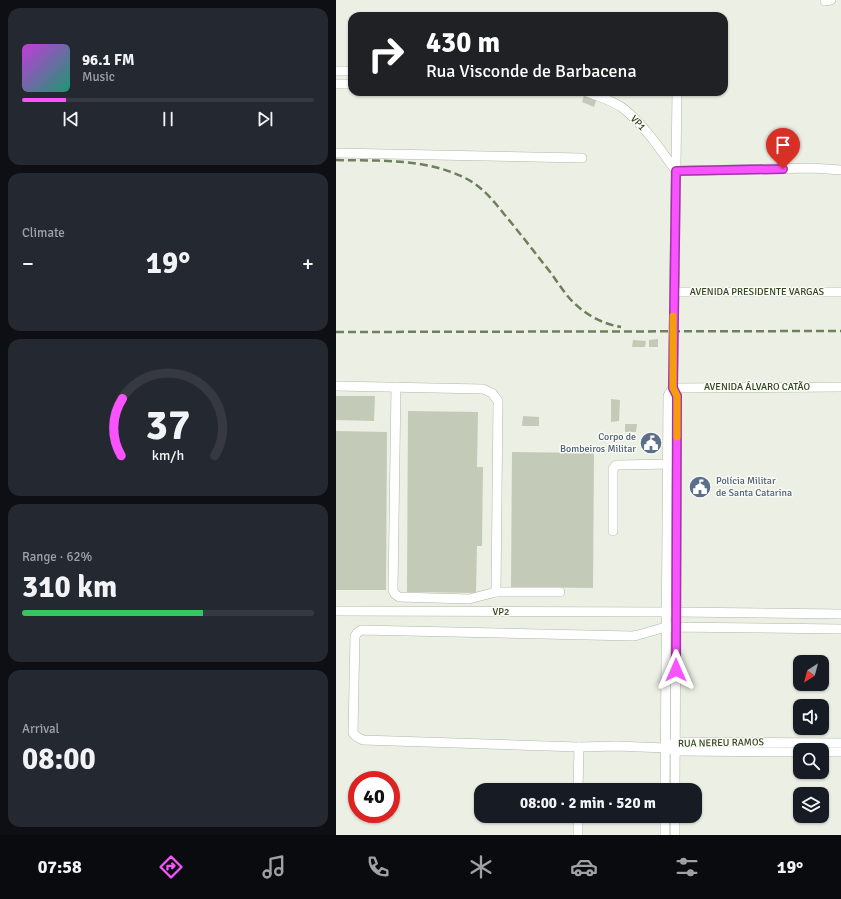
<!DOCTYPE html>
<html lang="en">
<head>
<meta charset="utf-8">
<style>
  :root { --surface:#171b24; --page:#242831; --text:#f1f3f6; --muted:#9ea1a6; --line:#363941; --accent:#f952ff }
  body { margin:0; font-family:Signika,sans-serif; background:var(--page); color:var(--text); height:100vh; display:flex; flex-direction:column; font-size:15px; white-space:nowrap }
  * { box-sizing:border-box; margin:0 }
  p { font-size:13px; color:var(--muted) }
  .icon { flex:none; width:22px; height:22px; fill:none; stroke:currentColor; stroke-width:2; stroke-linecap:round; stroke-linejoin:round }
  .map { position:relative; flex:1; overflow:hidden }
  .side { display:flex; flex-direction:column; gap:8px; padding:8px; background:#0d0f14; width:336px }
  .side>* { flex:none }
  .banner { position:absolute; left:12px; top:12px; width:380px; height:84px; border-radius:12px; box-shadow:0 1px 3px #0004; background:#202124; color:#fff; overflow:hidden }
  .needle { width:26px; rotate:216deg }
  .controls { position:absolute; left:457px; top:655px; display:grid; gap:8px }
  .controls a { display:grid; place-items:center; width:36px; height:36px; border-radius:8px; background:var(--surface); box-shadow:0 1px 3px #0004; font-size:20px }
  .speed { position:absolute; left:12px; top:771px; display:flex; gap:8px; font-size:20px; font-weight:700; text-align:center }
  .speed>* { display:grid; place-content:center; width:52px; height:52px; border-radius:50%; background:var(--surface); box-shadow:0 1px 3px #0004; line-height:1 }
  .speed .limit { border:6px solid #d22; background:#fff; color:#111 }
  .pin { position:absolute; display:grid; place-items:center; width:34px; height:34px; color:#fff; margin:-41px -17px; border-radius:50% 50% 50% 0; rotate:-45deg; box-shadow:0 0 4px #0007 }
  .pin .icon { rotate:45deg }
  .me { position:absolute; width:44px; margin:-22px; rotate:0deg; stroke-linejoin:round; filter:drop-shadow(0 0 3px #0008) }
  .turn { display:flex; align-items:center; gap:14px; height:84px; padding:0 12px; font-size:18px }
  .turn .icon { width:52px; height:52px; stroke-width:2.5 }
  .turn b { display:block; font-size:28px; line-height:34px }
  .big { font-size:30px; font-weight:700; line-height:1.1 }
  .side .card { flex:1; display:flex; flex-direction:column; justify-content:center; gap:6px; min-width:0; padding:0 14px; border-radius:12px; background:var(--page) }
  .side .dial { align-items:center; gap:0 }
  .dial svg { height:104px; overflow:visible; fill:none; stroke:var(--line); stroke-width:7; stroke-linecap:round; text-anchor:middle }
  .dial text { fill:var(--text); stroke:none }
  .song { display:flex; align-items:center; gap:12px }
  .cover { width:48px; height:48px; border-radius:6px; background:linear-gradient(135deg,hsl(290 70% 55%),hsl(160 70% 35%)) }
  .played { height:4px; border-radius:2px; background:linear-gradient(90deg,var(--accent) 15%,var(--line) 15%) }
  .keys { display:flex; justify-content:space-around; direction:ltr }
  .heat { display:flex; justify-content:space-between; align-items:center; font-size:22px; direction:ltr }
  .charge { height:6px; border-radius:3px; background:linear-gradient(90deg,#34c759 62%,var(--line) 0) }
  .trip { position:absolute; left:138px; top:783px; width:228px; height:40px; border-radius:12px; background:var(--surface); box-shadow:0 1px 3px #0004; font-weight:700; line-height:40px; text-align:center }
  .tabs { display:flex; height:64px; justify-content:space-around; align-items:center; background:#090b0e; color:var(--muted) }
  .tabs .icon { width:28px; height:28px }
  .tabs .selected { color:var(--accent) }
  .tabs b { font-size:18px; color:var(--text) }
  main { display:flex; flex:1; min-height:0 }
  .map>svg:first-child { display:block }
</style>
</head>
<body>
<main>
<section class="side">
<div class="card">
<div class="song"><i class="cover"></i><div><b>96.1 FM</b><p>Music</p></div></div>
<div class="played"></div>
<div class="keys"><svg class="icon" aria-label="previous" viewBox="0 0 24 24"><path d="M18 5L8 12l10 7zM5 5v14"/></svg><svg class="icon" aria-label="pause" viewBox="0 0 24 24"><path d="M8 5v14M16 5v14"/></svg><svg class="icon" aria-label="next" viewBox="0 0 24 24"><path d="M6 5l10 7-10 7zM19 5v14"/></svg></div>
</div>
<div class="card"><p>Climate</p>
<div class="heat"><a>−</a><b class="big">19°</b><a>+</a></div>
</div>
<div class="card dial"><svg viewBox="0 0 100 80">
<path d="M14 69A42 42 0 1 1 86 69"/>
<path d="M14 69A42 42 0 0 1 15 25" stroke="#f952ff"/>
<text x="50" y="56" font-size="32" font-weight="700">37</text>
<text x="50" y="72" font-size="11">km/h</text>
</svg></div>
<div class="card"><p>Range · 62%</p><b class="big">310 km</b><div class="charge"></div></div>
<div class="card"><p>Arrival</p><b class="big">08:00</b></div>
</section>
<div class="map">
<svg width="505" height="835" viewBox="0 0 505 835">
  <rect width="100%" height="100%" fill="#ecefe4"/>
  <g fill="#c4cab8">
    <polygon points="249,92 263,92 258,107 246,102"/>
    <polygon points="322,339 322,347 313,347 313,340"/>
    <polygon points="297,340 310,341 309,347 296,347"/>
    <polygon points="0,396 39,396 38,421 0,420"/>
    <polygon points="275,399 284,400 283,421 275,422"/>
    <polygon points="72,411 142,412 141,467 147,467 146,546 141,546 140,593 71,592"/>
    <polygon points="187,416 203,417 203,426 186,426"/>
    <polygon points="289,424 301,424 300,432 289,432"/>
    <polygon points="0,431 51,432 50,590 0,590"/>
    <polygon points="176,452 258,453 257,588 175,587"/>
  </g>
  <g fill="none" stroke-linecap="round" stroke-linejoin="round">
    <g stroke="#b1b8a5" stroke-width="10">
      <g id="minor">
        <polyline points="489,1 495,0"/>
        <polyline points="0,71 16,71"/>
        <polyline points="0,84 16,84"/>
        <path d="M251,92C264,97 278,101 288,109C309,126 324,149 340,171"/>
        <polyline points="0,153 246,158"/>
        <polyline points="340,171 476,168 505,170"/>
        <polyline points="338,292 505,292"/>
        <polyline points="0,386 147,389 156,393 162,401 160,592 224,592"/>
        <polyline points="60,387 57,590 59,594 63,597 133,599 160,592"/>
        <polyline points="337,388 505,387"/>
        <polyline points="277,531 277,469 280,465 282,465 336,464"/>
        <polyline points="0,611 340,612 505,614"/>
        <polyline points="334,745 340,742 505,743"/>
        <polyline points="464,752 340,751 329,748 281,746 243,747 27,740 21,737 17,733 19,636 21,633 25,630 297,636 302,635 330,627 505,629"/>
        <polyline points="486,752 505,752"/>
        <polyline points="242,790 243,747"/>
        <polyline points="329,790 332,396 337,388"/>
        <polyline points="339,790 341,396 337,388 341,92"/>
        <polyline points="242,835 242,816"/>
        <polyline points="329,835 329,816"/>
        <polyline points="339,835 339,816"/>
      </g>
    </g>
    <use href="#minor" stroke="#fff" stroke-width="9"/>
    <g stroke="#6e7f5b" stroke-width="2.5" stroke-dasharray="8 4" stroke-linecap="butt">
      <path d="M0,160C44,161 91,158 131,179C146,187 157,200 168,214C184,233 199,253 215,273C222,283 229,294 237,302C250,315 267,324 285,327"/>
      <polyline points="0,332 505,331"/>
    </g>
  </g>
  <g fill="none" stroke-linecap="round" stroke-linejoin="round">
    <g stroke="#a235a6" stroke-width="10">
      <polyline id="route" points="340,670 341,396 337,388 340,171 447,169"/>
    </g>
    <use href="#route" stroke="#f952ff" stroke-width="7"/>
    <polyline stroke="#f59e0b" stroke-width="7" points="337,316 337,388 341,396 341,437"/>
  </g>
  <defs>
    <g id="civic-disc" transform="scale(1.15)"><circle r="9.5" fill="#5c6f8a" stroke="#f9fbf5"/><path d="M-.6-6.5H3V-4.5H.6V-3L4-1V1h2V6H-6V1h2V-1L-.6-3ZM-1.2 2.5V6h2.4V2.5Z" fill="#fff"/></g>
  </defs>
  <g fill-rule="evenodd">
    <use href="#civic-disc" x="315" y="443"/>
    <use href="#civic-disc" x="364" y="487"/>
  </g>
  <g text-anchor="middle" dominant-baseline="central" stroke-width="3" stroke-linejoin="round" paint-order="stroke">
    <g font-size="10" fill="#334320" stroke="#f9fbf5">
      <text transform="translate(302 123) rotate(47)">VP1</text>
      <text x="421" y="292">AVENIDA PRESIDENTE VARGAS</text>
      <text x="421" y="387">AVENIDA ÁLVARO CATÃO</text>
      <text x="165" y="612">VP2</text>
      <text transform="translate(385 743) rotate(-1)">RUA NEREU RAMOS</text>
    </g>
    <g font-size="10" fill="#4e5e75" stroke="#f9fbf5" text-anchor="end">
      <text x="300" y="437">Corpo de<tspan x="300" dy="12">Bombeiros Militar</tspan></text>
      <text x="380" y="481" text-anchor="start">Polícia Militar<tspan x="380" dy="12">de Santa Catarina</tspan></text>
    </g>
  </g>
</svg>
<div class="controls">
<a><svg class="needle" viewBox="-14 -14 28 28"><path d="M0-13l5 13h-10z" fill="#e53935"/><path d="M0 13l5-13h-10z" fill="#9ea1a6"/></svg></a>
<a><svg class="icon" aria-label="sound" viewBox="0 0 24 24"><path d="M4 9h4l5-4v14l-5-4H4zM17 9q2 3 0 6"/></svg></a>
<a><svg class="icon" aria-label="search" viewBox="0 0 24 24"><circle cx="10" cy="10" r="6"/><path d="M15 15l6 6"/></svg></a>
<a><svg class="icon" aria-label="layers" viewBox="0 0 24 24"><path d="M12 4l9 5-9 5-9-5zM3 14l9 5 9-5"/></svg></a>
</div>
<div class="speed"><div class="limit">40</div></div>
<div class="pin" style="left:447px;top:169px;background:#d93025"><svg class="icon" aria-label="arrive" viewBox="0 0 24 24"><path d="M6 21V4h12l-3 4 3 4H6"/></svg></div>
<svg class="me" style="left:340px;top:670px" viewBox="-20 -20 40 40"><path d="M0-17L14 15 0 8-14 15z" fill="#f952ff" stroke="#fff" stroke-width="4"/></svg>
<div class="trip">08:00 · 2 min · 520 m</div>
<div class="banner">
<div class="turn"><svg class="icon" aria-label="right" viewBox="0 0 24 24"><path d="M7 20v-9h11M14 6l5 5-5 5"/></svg><div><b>430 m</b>Rua Visconde de Barbacena</div></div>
</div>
</div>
</main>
<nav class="tabs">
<b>07:58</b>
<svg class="icon selected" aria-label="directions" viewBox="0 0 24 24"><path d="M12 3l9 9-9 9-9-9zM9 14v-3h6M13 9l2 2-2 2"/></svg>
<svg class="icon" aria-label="music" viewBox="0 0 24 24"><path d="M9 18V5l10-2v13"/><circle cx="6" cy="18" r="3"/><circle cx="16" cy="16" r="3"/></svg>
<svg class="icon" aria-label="phone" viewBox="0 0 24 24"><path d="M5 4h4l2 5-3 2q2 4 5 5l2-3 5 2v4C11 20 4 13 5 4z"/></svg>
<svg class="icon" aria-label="climate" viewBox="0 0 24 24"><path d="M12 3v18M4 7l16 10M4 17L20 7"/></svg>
<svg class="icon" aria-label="car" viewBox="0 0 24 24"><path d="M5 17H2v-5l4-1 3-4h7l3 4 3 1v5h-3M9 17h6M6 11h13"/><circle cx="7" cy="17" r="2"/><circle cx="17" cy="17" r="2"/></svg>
<svg class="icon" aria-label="filters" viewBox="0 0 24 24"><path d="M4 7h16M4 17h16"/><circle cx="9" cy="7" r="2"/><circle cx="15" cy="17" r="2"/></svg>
<b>19°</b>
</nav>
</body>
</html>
